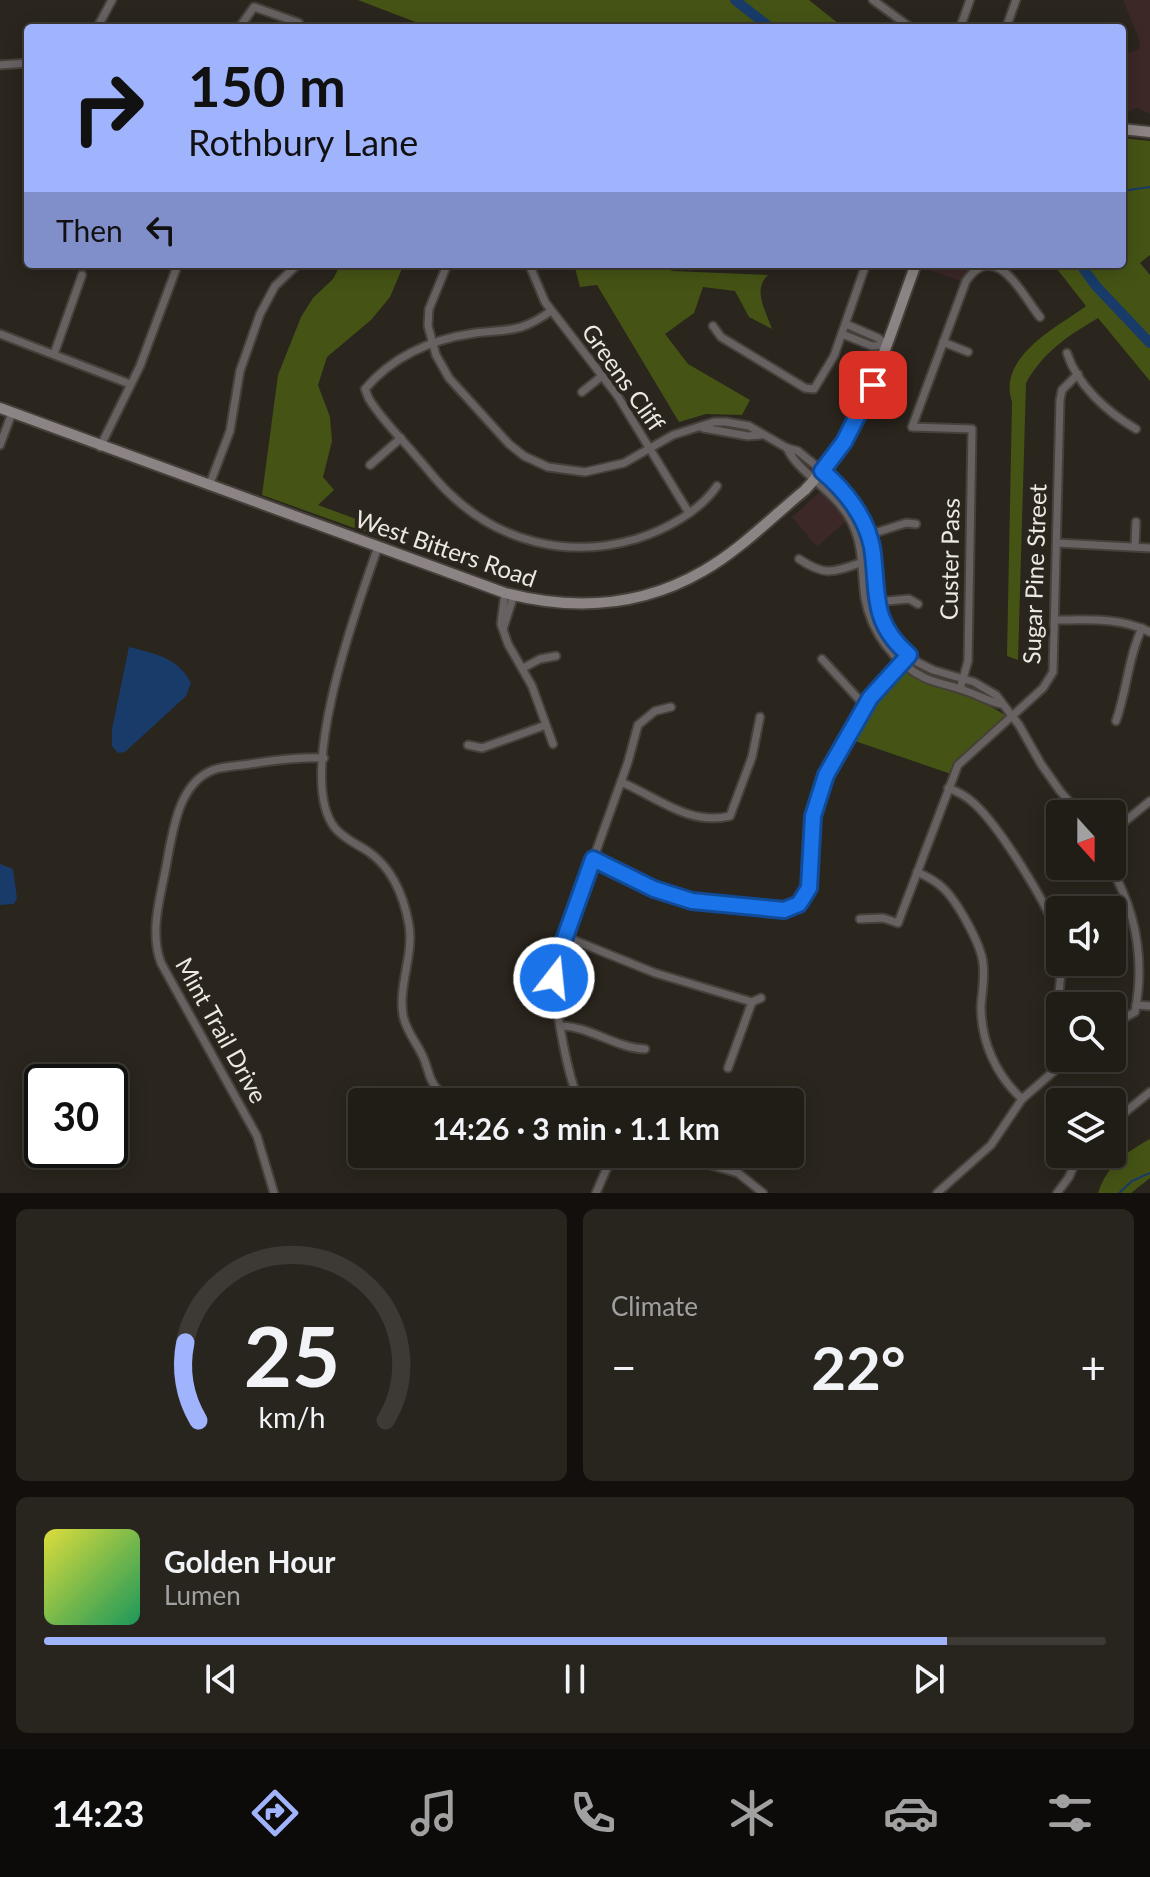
<!DOCTYPE html>
<html lang="en">
<head>
<meta charset="utf-8">
<style>
  :root { --surface:#201c16; --page:#28251f; --text:#f1f3f6; --muted:#a2a1a1; --line:#3d3a35; --accent:#a0b3fd }
  body { margin:0; font-family:Lato,sans-serif; background:var(--page); color:var(--text); height:100vh; display:flex; flex-direction:column; font-size:30px; white-space:nowrap }
  * { box-sizing:border-box; margin:0 }
  p { font-size:26px; color:var(--muted) }
  .icon { flex:none; width:44px; height:44px; fill:none; stroke:currentColor; stroke-width:2; stroke-linecap:round; stroke-linejoin:round }
  .map { position:relative; height:1193px; overflow:hidden }
  .panel { display:flex; flex-direction:column; gap:16px; padding:16px; background:#120f0c; flex:1 }
  .panel>* { flex:none }
  .guide { position:absolute; left:24px; top:24px; width:1102px; height:244px; border-radius:8px; box-shadow:0 4px 20px #0003,0 0 0 2px var(--line); background:#a0b3fd; color:#111; overflow:hidden }
  .needle { width:52px; rotate:159deg }
  .controls { position:absolute; left:1046px; top:800px; display:grid; gap:16px }
  .controls a { display:grid; place-items:center; width:80px; height:80px; border-radius:8px; background:var(--surface); box-shadow:0 4px 20px #0003,0 0 0 2px var(--line); font-size:40px }
  .speed { position:absolute; left:24px; top:1064px; display:flex; gap:16px; font-size:40px; font-weight:700; text-align:center }
  .speed>* { display:grid; place-content:center; width:104px; height:104px; border-radius:50%; background:var(--surface); box-shadow:0 4px 20px #0003,0 0 0 2px var(--line); line-height:1 }
  .speed .limit { border:4px solid #111; border-radius:12px; background:#fff; color:#111 }
  .pin { position:absolute; display:grid; place-items:center; width:68px; height:68px; color:#fff; margin:-34px; border-radius:16px; box-shadow:0 4px 12px #0006 }
  .me { position:absolute; width:88px; margin:-44px; rotate:16deg; stroke-linejoin:round; filter:drop-shadow(0 0 6px #0008) }
  .turn { display:flex; align-items:center; gap:28px; height:168px; padding:0 32px; font-size:36px }
  .turn .icon { width:104px; height:104px; stroke-width:2.5 }
  .turn b { display:block; font-size:56px; line-height:68px }
  .then { display:flex; align-items:center; height:76px; padding:0 32px; background:#0003; gap:16px; font-size:30px }
  .big { font-size:60px; font-weight:700; line-height:1.1 }
  .panel .card { flex:1; display:flex; flex-direction:column; justify-content:center; gap:12px; min-width:0; padding:0 28px; border-radius:12px; background:var(--page) }
  .panel .dial { align-items:center; gap:0 }
  .dial svg { height:208px; overflow:visible; fill:none; stroke:var(--line); stroke-width:7; stroke-linecap:round; text-anchor:middle }
  .dial text { fill:var(--text); stroke:none }
  .song { display:flex; align-items:center; gap:24px }
  .cover { width:96px; height:96px; border-radius:12px; background:linear-gradient(135deg,hsl(60 70% 55%),hsl(150 70% 35%)) }
  .played { height:8px; border-radius:4px; background:linear-gradient(90deg,var(--accent) 85%,var(--line) 85%) }
  .keys { display:flex; justify-content:space-around; direction:ltr }
  .heat { display:flex; justify-content:space-between; align-items:center; font-size:44px; direction:ltr }
  .panel .tiles { flex:1; display:grid; gap:16px; grid-template-columns:1fr 1fr }
  .card:last-child { grid-column:span 2 }
  .trip { position:absolute; left:348px; top:1088px; width:456px; height:80px; border-radius:8px; background:var(--surface); box-shadow:0 4px 20px #0003,0 0 0 2px var(--line); font-weight:700; line-height:80px; text-align:center }
  .tabs { display:flex; height:128px; justify-content:space-around; align-items:center; background:#0d0b09; color:var(--muted) }
  .tabs .icon { width:56px; height:56px }
  .tabs .selected { color:var(--accent) }
  .tabs b { font-size:36px; color:var(--text) }
  .map>svg:first-child { display:block }
</style>
</head>
<body>
<div class="map">
<svg width="1150" height="1193" viewBox="0 0 1150 1193">
  <rect width="100%" height="100%" fill="#2a251d"/>
  <g fill="#3b2827">
    <polygon points="1123,0 1150,0 1150,114 1137,108 1122,114 1122,55 1139,49 1140,42"/>
    <polygon points="929,264 973,264 960,281 927,269"/>
    <polygon points="821,491 846,521 817,547 792,517"/>
  </g>
  <g fill="#455415">
    <polygon points="358,0 809,0 844,28 431,28"/>
    <path d="M1122,138L1150,141V255L1140,263L1150,275V381L1098,318C1069,335 1043,352 1026,383L1018,660L1007,656L1012,402C997,357 1056,328 1086,306L1053,264H1122Z"/>
    <polygon points="341,264 404,264 390,297 371,320 327,357 318,385 330,417 332,441 323,477 334,490 318,505 402,536 399,544 262,495 278,375 301,317 313,298 333,279"/>
    <path d="M574,264H662L672,271L768,275C752,290 766,311 772,329L749,317L735,291L703,287L694,313L665,334L688,364L750,400L742,415L706,414L679,422L597,285L580,287Z"/>
    <polygon points="902,670 936,687 978,699 1005,715 1004,719 966,752 951,774 852,740 869,706"/>
    <path d="M1150,1139V1178L1131,1193H1098C1107,1165 1125,1153 1150,1139Z"/>
  </g>
  <g fill="#183b6a">
    <path d="M129,647C154,653 179,658 191,683L186,696L125,752L118,753L112,746V729Z"/>
    <polygon points="0,864 13,869 17,898 14,904 0,905"/>
  </g>
  <g fill="none" stroke-linecap="round" stroke-linejoin="round">
    <g stroke="#183b6a" stroke-width="2">
      <polyline points="1122,191 1150,187"/>
      <polyline points="1119,1193 1132,1181 1150,1173"/>
    </g>
    <g stroke="#183b6a" stroke-width="10">
      <polyline points="735,0 771,28"/>
      <polyline points="1080,264 1096,286 1150,343"/>
    </g>
    <g stroke="#454039" stroke-width="11">
      <g id="minor">
        <polyline points="873,0 911,28"/>
        <polyline points="97,28 112,0"/>
        <polyline points="239,28 254,7 299,23"/>
        <polyline points="316,28 317,28"/>
        <polyline points="960,28 970,0"/>
        <polyline points="1006,28 1016,0"/>
        <polyline points="0,65 28,63"/>
        <polyline points="529,264 545,302 617,395 689,513"/>
        <polyline points="447,265 429,309 428,326 436,355 449,378 509,444 524,456 548,467 585,472 624,463 673,435 714,422 726,422 749,426 787,448 798,451 831,478 858,513 872,549 876,602 888,631 917,662 933,670 974,682 996,695 1019,725 1041,764 1060,791 1080,814"/>
        <path d="M551,311C520,333 510,329 475,333C433,339 393,356 365,389L369,399C382,420 400,437 416,456C427,468 437,482 449,493C499,542 568,559 636,539C665,530 699,512 717,486"/>
        <polyline points="713,326 721,337 805,388 814,389 834,356 866,264"/>
        <polyline points="0,334 130,384"/>
        <polyline points="842,334 872,346 887,345 878,338 846,324"/>
        <polyline points="943,342 968,352"/>
        <path d="M1067,353C1077,385 1107,412 1136,429"/>
        <polyline points="54,354 82,275"/>
        <polyline points="582,392 602,376"/>
        <polyline points="703,428 748,436 761,435"/>
        <polyline points="0,445 12,413"/>
        <polyline points="100,447 140,366 178,264"/>
        <path d="M787,448C798,473 835,490 851,521C864,546 861,571 865,598C871,632 894,663 925,678C939,684 953,686 966,691C978,695 988,701 1001,704"/>
        <polyline points="370,465 401,438"/>
        <polyline points="209,486 230,431 240,371 260,314 275,286 298,264"/>
        <polyline points="868,535 906,523 916,524"/>
        <polyline points="1057,543 1150,548"/>
        <polyline points="1135,545 1136,522"/>
        <path d="M378,547C358,604 294,777 335,828C344,839 357,844 369,852C393,869 404,897 409,925C414,954 398,986 403,1015C406,1032 418,1044 424,1059C429,1071 429,1081 439,1091"/>
        <path d="M799,559C826,577 833,572 863,562"/>
        <polyline points="505,593 501,624 508,644 532,686 553,744"/>
        <polyline points="876,602 909,599 918,604"/>
        <path d="M1055,620C1088,620 1120,617 1150,632"/>
        <polyline points="503,629 514,595"/>
        <polyline points="822,659 865,706"/>
        <polyline points="523,668 540,659 556,656"/>
        <path d="M960,689L968,661L972,429L912,427L966,281C996,238 1022,295 1040,317"/>
        <path d="M1116,721C1127,690 1128,658 1142,628"/>
        <polyline points="468,745 482,748 546,725"/>
        <path d="M621,782C657,797 689,826 730,816L752,757L760,717"/>
        <path d="M948,788C956,791 964,795 970,800C996,820 1052,910 1060,942"/>
        <polyline points="1112,832 1150,801"/>
        <polyline points="593,859 654,889 692,901 784,910 799,904 809,888 813,816 826,775 870,698 909,655"/>
        <path d="M1110,866C1136,911 1145,960 1135,1012L1112,1024"/>
        <path d="M917,872C926,876 936,881 943,888C957,901 981,944 983,963C985,977 982,992 981,1006C981,1042 996,1075 1022,1099"/>
        <polyline points="860,919 883,918 898,923 958,765 1043,688 1053,672 1060,400 1062,390 1078,374"/>
        <polyline points="566,937 655,973 752,1002 761,998"/>
        <polyline points="1136,1005 1150,1006"/>
        <polyline points="1060,1021 1058,1004 1062,962"/>
        <path d="M562,1026C591,1027 616,1048 645,1049"/>
        <polyline points="728,1068 752,1002"/>
        <path d="M580,1102C568,1080 551,991 555,966L628,762L638,725L655,711L671,707"/>
        <polyline points="1112,1123 1150,1092"/>
        <polyline points="673,1154 738,1173 763,1193"/>
        <path d="M274,1193L257,1136L161,963C150,933 159,902 165,872C172,838 176,784 213,770C225,766 238,766 250,764C275,760 298,757 324,758"/>
        <polyline points="596,1193 613,1154"/>
        <polyline points="937,1193 991,1145 1022,1099 1069,1058"/>
        <polyline points="1057,1193 1069,1177 1079,1154"/>
      </g>
    </g>
    <g stroke="#454039" stroke-width="14">
      <g id="secondary">
        <polyline points="1122,129 1150,132"/>
        <path d="M0,408L505,593C574,611 641,607 703,571C740,550 772,517 805,490C867,424 885,346 916,264"/>
      </g>
    </g>
    <use href="#minor" stroke="#676162" stroke-width="7"/>
    <use href="#secondary" stroke="#8c8384" stroke-width="10"/>
  </g>
  <g fill="none" stroke-linecap="round" stroke-linejoin="round">
    <g stroke="#114b97" stroke-width="20">
      <path id="route" d="M554,978L558,957L593,859L654,889L692,901L784,910L799,904L809,888L813,816L826,775L870,698L909,655C869,621 879,591 872,547C866,517 845,490 822,471L844,442L873,385"/>
    </g>
    <use href="#route" stroke="#1a73e8" stroke-width="14"/>
  </g>
  <g text-anchor="middle" dominant-baseline="central" stroke-width="8" stroke-linejoin="round" paint-order="stroke">
    <g font-size="24" fill="#ece9e3" stroke="#2a251d">
      <text transform="translate(624 377) rotate(55)">Greens Cliff</text>
      <text transform="translate(446 548) rotate(19)">West Bitters Road</text>
      <text transform="translate(949 559) rotate(-89)">Custer Pass</text>
      <text transform="translate(1034 574) rotate(-88)">Sugar Pine Street</text>
      <text transform="translate(222 1030) rotate(61)">Mint Trail Drive</text>
    </g>
  </g>
</svg>
<div class="controls">
<a><svg class="needle" viewBox="-14 -14 28 28"><path d="M0-13l5 13h-10z" fill="#e53935"/><path d="M0 13l5-13h-10z" fill="#a2a1a1"/></svg></a>
<a><svg class="icon" aria-label="sound" viewBox="0 0 24 24"><path d="M4 9h4l5-4v14l-5-4H4zM17 9q2 3 0 6"/></svg></a>
<a><svg class="icon" aria-label="search" viewBox="0 0 24 24"><circle cx="10" cy="10" r="6"/><path d="M15 15l6 6"/></svg></a>
<a><svg class="icon" aria-label="layers" viewBox="0 0 24 24"><path d="M12 4l9 5-9 5-9-5zM3 14l9 5 9-5"/></svg></a>
</div>
<div class="speed"><div class="limit">30</div></div>
<div class="pin" style="left:873px;top:385px;background:#d93025"><svg class="icon" aria-label="arrive" viewBox="0 0 24 24"><path d="M6 21V4h12l-3 4 3 4H6"/></svg></div>
<svg class="me" style="left:554px;top:978px" viewBox="-20 -20 40 40"><circle r="17" fill="#1a73e8" stroke="#fff" stroke-width="3"/><path d="M0-11L8 9 0 5-8 9z" fill="#fff"/></svg>
<div class="trip">14:26 · 3 min · 1.1 km</div>
<div class="guide">
<div class="turn"><svg class="icon" aria-label="right" viewBox="0 0 24 24"><path d="M7 20v-9h11M14 6l5 5-5 5"/></svg><div><b>150 m</b>Rothbury Lane</div></div>
<div class="then">Then<svg class="icon" aria-label="left" viewBox="0 0 24 24"><path d="M17 20v-9H6M10 6l-5 5 5 5"/></svg></div>
</div>
</div>
<section class="panel">
<div class="tiles">
<div class="card dial"><svg viewBox="0 0 100 80">
<path d="M14 69A42 42 0 1 1 86 69"/>
<path d="M14 69A42 42 0 0 1 9 39" stroke="#a0b3fd"/>
<text x="50" y="56" font-size="32" font-weight="700">25</text>
<text x="50" y="72" font-size="11">km/h</text>
</svg></div>
<div class="card"><p>Climate</p>
<div class="heat"><a>−</a><b class="big">22°</b><a>+</a></div>
</div>
<div class="card">
<div class="song"><i class="cover"></i><div><b>Golden Hour</b><p>Lumen</p></div></div>
<div class="played"></div>
<div class="keys"><svg class="icon" aria-label="previous" viewBox="0 0 24 24"><path d="M18 5L8 12l10 7zM5 5v14"/></svg><svg class="icon" aria-label="pause" viewBox="0 0 24 24"><path d="M8 5v14M16 5v14"/></svg><svg class="icon" aria-label="next" viewBox="0 0 24 24"><path d="M6 5l10 7-10 7zM19 5v14"/></svg></div>
</div>
</div>
</section>
<nav class="tabs">
<b>14:23</b>
<svg class="icon selected" aria-label="directions" viewBox="0 0 24 24"><path d="M12 3l9 9-9 9-9-9zM9 14v-3h6M13 9l2 2-2 2"/></svg>
<svg class="icon" aria-label="music" viewBox="0 0 24 24"><path d="M9 18V5l10-2v13"/><circle cx="6" cy="18" r="3"/><circle cx="16" cy="16" r="3"/></svg>
<svg class="icon" aria-label="phone" viewBox="0 0 24 24"><path d="M5 4h4l2 5-3 2q2 4 5 5l2-3 5 2v4C11 20 4 13 5 4z"/></svg>
<svg class="icon" aria-label="climate" viewBox="0 0 24 24"><path d="M12 3v18M4 7l16 10M4 17L20 7"/></svg>
<svg class="icon" aria-label="car" viewBox="0 0 24 24"><path d="M5 17H2v-5l4-1 3-4h7l3 4 3 1v5h-3M9 17h6M6 11h13"/><circle cx="7" cy="17" r="2"/><circle cx="17" cy="17" r="2"/></svg>
<svg class="icon" aria-label="filters" viewBox="0 0 24 24"><path d="M4 7h16M4 17h16"/><circle cx="9" cy="7" r="2"/><circle cx="15" cy="17" r="2"/></svg>
</nav>
</body>
</html>
